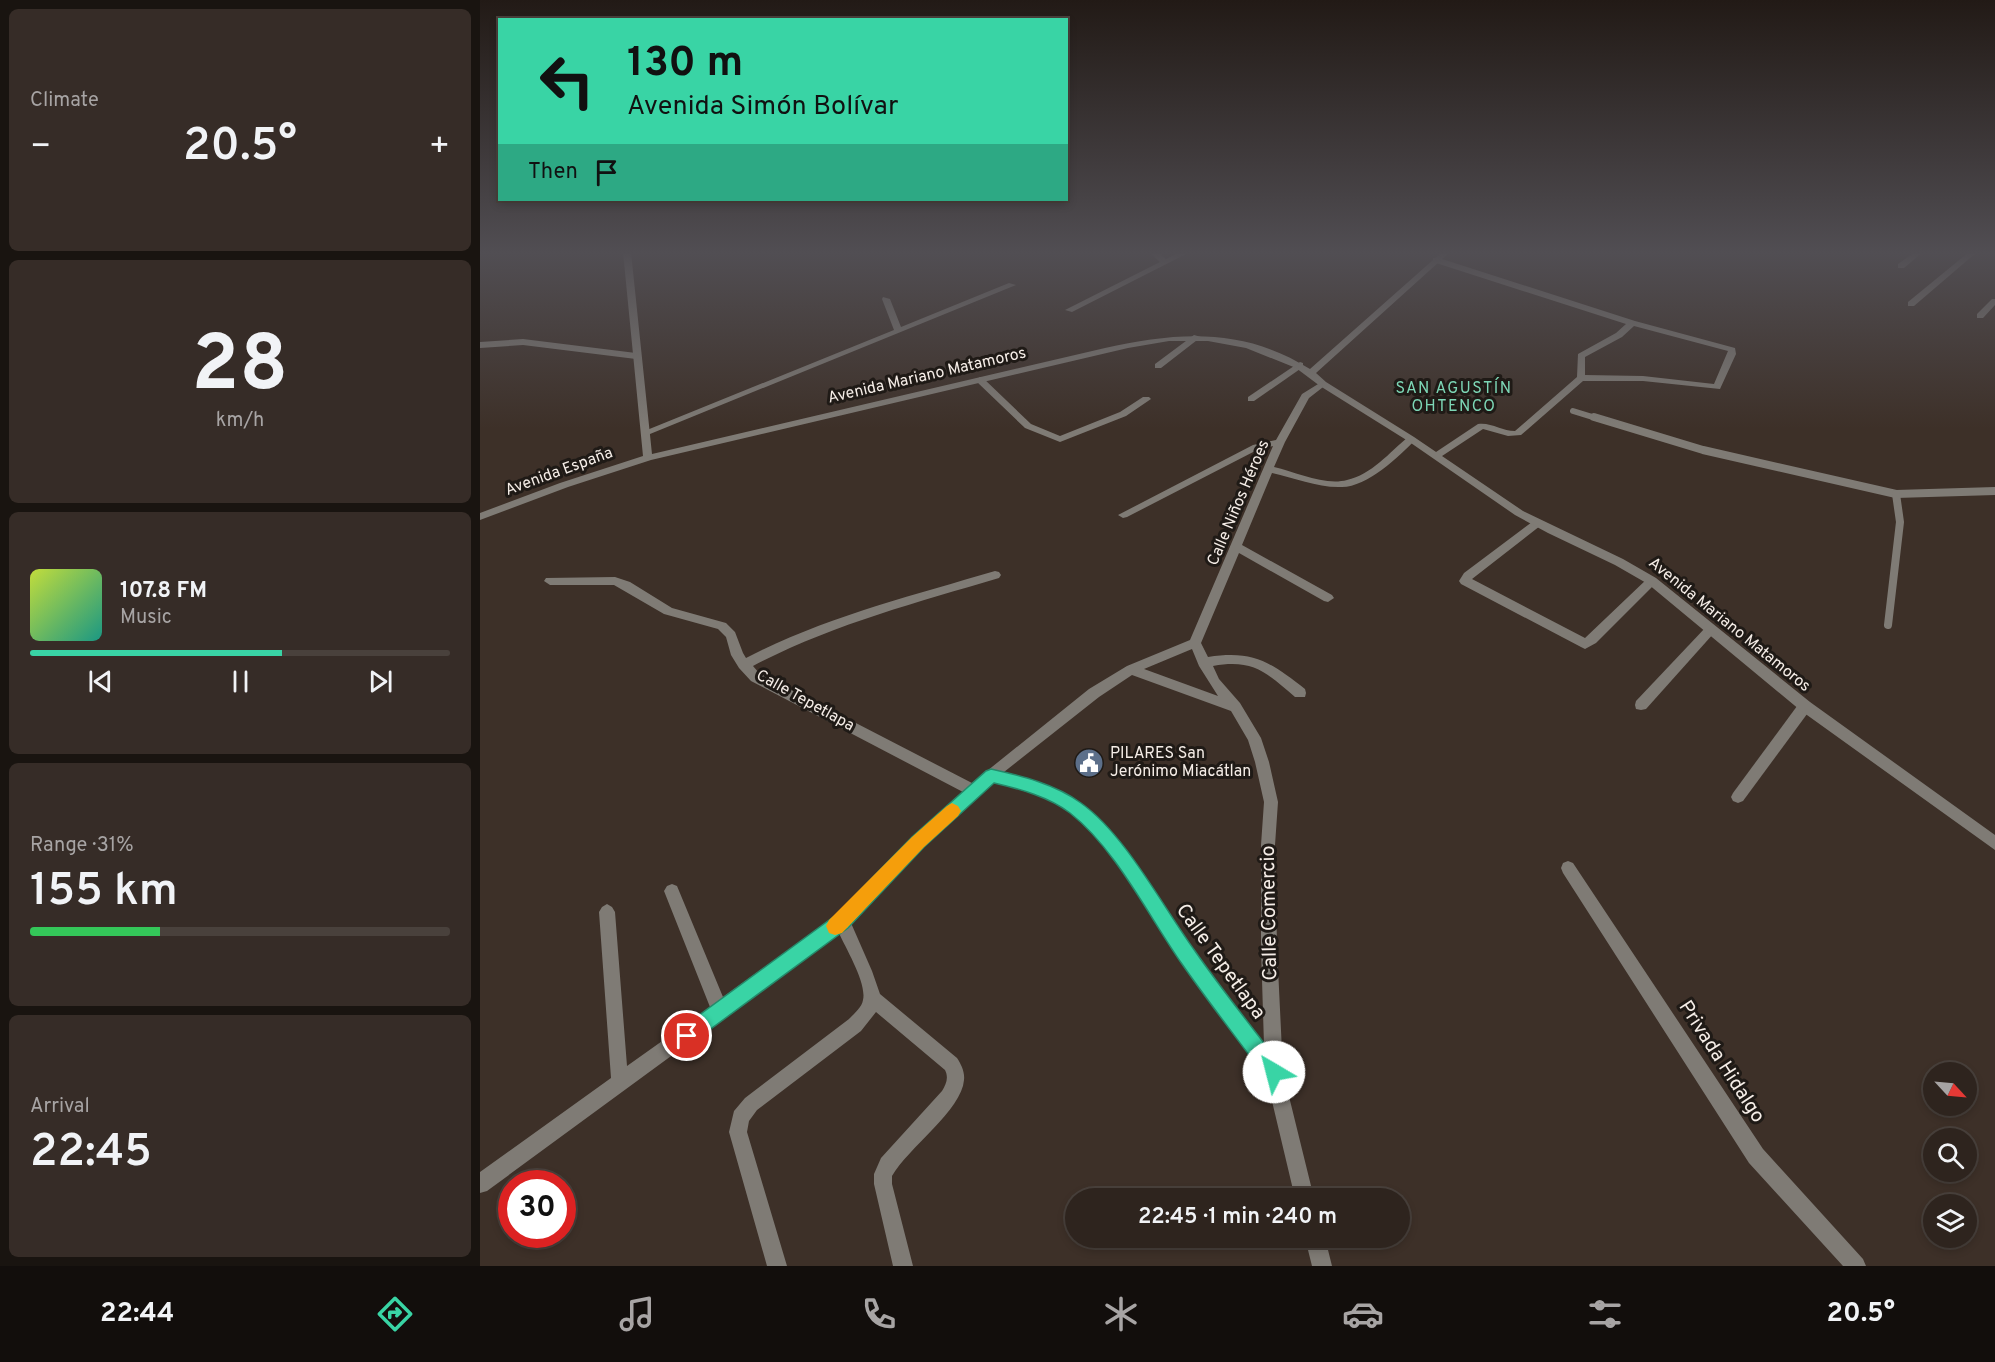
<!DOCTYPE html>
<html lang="en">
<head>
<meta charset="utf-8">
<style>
  :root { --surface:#2e241e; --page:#362c27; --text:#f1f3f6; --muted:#a7a4a4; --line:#49413c; --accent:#39d4a5 }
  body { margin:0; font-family:Overpass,sans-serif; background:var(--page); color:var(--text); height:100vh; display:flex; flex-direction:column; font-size:22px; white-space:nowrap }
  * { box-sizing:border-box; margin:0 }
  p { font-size:20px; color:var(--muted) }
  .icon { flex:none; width:33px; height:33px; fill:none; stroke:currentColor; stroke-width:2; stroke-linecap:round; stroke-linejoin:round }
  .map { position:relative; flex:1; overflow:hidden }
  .panel { display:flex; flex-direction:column; gap:9px; padding:9px; background:#191410; width:480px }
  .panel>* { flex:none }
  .hud { position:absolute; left:18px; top:18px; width:570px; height:183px; border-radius:0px; box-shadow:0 3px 9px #0003,0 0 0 2px var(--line); background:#39d4a5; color:#111; overflow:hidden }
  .needle { width:39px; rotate:116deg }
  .tools { position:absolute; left:1443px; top:1062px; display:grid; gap:12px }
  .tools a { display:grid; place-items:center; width:54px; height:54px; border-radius:50%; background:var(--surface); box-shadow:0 3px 9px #0003,0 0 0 2px var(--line); font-size:30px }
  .speed { position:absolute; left:18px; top:1170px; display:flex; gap:12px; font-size:30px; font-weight:700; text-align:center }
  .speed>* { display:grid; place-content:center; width:78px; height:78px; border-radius:50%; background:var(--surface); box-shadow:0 3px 9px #0003,0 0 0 2px var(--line); line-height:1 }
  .speed .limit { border:9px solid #d22; background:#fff; color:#111 }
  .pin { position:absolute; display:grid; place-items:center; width:51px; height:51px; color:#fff; margin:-26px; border:3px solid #fff; border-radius:50%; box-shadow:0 2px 6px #0007 }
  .me { position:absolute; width:66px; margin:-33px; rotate:323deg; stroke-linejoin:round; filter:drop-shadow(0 0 4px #0008) }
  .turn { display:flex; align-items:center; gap:21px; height:126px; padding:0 30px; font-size:27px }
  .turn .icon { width:78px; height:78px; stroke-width:2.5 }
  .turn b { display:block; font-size:42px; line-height:51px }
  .then { display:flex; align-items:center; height:57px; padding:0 30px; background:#0003; gap:12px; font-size:22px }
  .big { font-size:45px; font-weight:600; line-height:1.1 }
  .panel .card { flex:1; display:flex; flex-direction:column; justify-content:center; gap:9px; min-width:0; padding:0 21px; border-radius:9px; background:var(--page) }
  .panel .dial { align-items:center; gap:0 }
  .dial b { font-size:78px; line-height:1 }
  .song { display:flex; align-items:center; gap:18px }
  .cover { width:72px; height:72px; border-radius:9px; background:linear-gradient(135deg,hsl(70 70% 55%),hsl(170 70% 35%)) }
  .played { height:6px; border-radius:3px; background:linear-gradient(90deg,var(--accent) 60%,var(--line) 60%) }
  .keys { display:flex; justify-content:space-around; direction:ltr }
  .heat { display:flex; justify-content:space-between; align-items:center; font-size:33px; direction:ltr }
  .charge { height:9px; border-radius:4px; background:linear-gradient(90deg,#34c759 31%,var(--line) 0) }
  .trip { position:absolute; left:585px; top:1188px; width:345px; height:60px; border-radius:30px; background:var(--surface); box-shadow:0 3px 9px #0003,0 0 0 2px var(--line); font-weight:600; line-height:60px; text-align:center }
  .dock { display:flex; height:96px; justify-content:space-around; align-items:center; background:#120e0c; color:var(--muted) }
  .dock .icon { width:42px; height:42px }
  .dock .active { color:var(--accent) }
  .dock b { font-size:27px; color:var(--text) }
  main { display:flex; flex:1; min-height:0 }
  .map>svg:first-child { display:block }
</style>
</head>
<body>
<main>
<section class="panel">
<div class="card"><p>Climate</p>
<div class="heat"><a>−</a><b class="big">20.5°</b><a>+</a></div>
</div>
<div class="card dial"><b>28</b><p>km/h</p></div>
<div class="card">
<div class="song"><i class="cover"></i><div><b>107.8 FM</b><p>Music</p></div></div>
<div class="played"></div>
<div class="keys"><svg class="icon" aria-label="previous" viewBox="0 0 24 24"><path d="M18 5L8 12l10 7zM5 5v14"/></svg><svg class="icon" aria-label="pause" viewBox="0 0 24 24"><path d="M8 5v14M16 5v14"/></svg><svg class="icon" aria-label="next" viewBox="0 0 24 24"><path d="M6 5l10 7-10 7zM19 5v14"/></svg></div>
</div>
<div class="card"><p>Range · 31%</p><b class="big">155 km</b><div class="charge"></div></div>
<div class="card"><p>Arrival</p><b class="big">22:45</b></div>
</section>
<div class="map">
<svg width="1515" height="1266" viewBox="0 0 1515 1266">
  <rect width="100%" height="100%" fill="#3d3028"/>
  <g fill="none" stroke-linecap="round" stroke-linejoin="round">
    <polyline stroke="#7f7b75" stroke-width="6" points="1093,411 1119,419"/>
    <g stroke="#7f7b75" stroke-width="8">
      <polyline points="1114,417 1223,450 1416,494 1515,491"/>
      <polyline points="1408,625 1420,522 1416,494"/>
    </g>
    <g fill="#7f7b75" fill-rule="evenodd">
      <polygon points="675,252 684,252 681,255 686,259 700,252 710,252 592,312 585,310 680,262 672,255"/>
      <polygon points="1435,252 1443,252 1424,268 1418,268 1418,264"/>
      <polygon points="1489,252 1497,252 1434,306 1428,306 1428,302"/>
      <path d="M953,258H959L1155,321L1255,348L1256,354L1240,389L1163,381H1103L1041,435L1028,436L1003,429L959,458H953V454L998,424C1011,422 1022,431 1035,431L1097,377L1098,354L1136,333L1146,324L953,262ZM1154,326L1248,351L1234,384L1163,376L1105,375V357L1142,337Z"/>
      <polygon points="529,283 536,285 170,434 164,434 162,432 414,330 402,299 403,297 410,299 421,327"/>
      <polygon points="1512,299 1515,299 1515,305 1503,318 1497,318 1497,314"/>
      <polygon points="714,335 721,337 681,368 675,368 675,364"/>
      <polygon points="43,339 156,353 160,356 156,359 43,345 0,348 0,342"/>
      <polygon points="820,362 823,363 823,367 774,401 768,401 768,397"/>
      <polygon points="500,377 503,378 551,424 580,436 640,412 663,397 669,397 671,399 646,416 580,442 545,428 497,382 496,380"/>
      <path d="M843,381L847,384L829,398L805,442L794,467C816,472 845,486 867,480C891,475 910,452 928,437L931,436L936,439C919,457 887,487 862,487C838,488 815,478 792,473L762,545L852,595L854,598L848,602L844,601L759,553L721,643L728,657C774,650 790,662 825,689L826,693L825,697H815C786,672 773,659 733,666L739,679L760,703L781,738L789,762L798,802L795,845L797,947L803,1072L834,1198H815L786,1076L713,978L638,864L608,828L582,806L554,793L513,782L443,847L371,923L392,971L400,994L477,1058C481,1064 485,1072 484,1080C482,1110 428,1148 412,1176V1184L433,1266H413L394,1184V1174L401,1158L462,1091C466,1084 469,1078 465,1070L396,1012L381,1031L277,1110L269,1121L267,1132L307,1266H287L249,1132L254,1111L265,1098L369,1019C374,1014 382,1007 383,1000C387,983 366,949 359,933L7,1191L0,1193V1172L131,1078L119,912L122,907L127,904L132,907L135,912L147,1066L230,1007L184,891L187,886L192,884L197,886L243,997L356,916L433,837L483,792L271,681L259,668L251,655L246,637L238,629L184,614L134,585H70L64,581L66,578L135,577L150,582L192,608L246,623L255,632L263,653L266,658C345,617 431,596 515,571L519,572L521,575L519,578C435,603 351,625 273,666L279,673L492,783L609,689L647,666L710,640L793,446L779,449L647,517L643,518L638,515L773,445L796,440L822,394ZM712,649L719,666L738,696L664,669ZM652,675L751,711L768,740L775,762L784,802L781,845V947L784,1045C756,1008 726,971 700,932C671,887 644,836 600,803C578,786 551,779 524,772L619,697Z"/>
      <polygon points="1056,519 1061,523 1060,526 992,579 1105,638 1168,578 1172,577 1178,581 1116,643 1105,649 1101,647 981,584 979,581 984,573"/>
      <polygon points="1230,626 1236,630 1234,633 1166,709 1161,710 1156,709 1155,705 1156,701 1226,627"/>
      <polygon points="1325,701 1330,702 1331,706 1330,710 1263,801 1258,803 1253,801 1251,797 1253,793 1320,702"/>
      <polygon points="1088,861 1093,863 1283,1149 1383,1259 1386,1266 1363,1266 1269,1163 1083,873 1081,868 1083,863"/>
      <polygon points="825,1238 845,1238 852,1266 832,1266"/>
    </g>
    <path fill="#7f7b75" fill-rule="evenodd" d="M143,252H151L172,454L625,348C698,332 763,327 830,369L962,252H970L836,373L846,382L934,437L1043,511L1143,559L1176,578L1330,702L1515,835V850L1320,710L1168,584L1135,565L1068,533L1035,515L928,441L840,386L816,368L766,348L728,341H689L648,348L171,460L88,487L0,520V513L80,483L163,456Z"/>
  </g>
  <linearGradient id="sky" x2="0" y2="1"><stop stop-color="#221a16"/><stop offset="0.59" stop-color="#514e53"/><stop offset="1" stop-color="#514e53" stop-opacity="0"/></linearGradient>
  <rect width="1515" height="429" fill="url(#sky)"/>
  <path fill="#39d4a5" stroke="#258a6b" stroke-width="1.5" d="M511,769C542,776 575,784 601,803C645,834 683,907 715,951C742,990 772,1027 801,1065L804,1072L801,1079L794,1082L787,1079C759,1041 729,1003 702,964C669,917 636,849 590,813C569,797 540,789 514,783L444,847L368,928L213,1042L207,1045L200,1042L197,1036L200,1029L356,915L432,837L506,771Z"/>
  <polygon fill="#f59e0b" points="472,803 478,806 481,811 478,816 444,847 362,933 355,935 349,933 346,926 349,920 432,837 467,806"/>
  <defs>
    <g id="civic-disc" transform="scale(1.5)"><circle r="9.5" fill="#5c6f8a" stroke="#1f1a16"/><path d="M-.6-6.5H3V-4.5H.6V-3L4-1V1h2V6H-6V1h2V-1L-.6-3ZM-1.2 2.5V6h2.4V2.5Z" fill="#fff"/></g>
  </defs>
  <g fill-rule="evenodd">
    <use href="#civic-disc" x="609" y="763"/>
  </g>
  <g text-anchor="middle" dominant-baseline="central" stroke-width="6" stroke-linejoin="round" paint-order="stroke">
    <g font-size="16" fill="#f5ede7" stroke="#1f1a16">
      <text transform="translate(447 376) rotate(-13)">Avenida Mariano Matamoros</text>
      <text transform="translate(79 472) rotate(-20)">Avenida España</text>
      <text transform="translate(759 503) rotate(-67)">Calle Niños Héroes</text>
      <text transform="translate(1249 625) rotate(39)">Avenida Mariano Matamoros</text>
      <text transform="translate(325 701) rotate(29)">Calle Tepetlapa</text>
    </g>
    <g font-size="16" letter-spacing="1.5" fill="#7dd7b6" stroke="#1f1a16">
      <text x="974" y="389">SAN AGUSTÍN<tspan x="974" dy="18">OHTENCO</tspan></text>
    </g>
    <g font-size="16" fill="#f5ede7" stroke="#1f1a16" text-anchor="start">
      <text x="630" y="754">PILARES San<tspan x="630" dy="18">Jerónimo Miacátlan</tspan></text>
    </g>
    <g font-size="20" fill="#f5ede7" stroke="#1f1a16">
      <text transform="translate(790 913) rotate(-91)">Calle Comercio</text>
      <text transform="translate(740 962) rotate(54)">Calle Tepetlapa</text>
      <text transform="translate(1241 1062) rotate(57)">Privada Hidalgo</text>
    </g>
  </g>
</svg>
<div class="tools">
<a><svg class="needle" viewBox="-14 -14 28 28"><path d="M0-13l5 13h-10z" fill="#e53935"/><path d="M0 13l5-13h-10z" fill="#a7a4a4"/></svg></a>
<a><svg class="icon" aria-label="search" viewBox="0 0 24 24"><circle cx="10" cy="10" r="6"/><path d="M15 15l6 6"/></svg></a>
<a><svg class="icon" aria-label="layers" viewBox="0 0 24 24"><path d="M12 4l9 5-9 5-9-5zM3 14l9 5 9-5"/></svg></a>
</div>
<div class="speed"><div class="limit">30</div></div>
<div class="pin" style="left:207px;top:1036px;background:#d93025"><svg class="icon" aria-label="arrive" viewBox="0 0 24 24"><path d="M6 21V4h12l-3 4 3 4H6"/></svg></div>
<svg class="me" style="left:794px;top:1072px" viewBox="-20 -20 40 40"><circle r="19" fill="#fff"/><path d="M0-13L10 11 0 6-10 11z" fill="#39d4a5"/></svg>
<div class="trip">22:45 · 1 min · 240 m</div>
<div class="hud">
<div class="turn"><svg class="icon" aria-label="left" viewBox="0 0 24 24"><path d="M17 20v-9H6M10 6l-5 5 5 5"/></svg><div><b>130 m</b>Avenida Simón Bolívar</div></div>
<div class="then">Then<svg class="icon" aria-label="arrive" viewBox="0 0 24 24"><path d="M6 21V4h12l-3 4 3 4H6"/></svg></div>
</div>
</div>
</main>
<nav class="dock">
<b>22:44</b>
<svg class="icon active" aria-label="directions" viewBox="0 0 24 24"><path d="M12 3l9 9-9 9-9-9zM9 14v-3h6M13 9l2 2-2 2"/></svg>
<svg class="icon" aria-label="music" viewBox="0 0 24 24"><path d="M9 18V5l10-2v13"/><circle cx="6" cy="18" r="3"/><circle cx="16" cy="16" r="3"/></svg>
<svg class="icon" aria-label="phone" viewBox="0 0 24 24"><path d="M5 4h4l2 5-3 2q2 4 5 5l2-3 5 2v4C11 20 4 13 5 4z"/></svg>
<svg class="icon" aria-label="climate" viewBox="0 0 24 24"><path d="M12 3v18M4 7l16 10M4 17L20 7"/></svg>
<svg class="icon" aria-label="car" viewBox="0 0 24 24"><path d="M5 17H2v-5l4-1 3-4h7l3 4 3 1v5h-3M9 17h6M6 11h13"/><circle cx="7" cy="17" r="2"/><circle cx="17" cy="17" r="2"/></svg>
<svg class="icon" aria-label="filters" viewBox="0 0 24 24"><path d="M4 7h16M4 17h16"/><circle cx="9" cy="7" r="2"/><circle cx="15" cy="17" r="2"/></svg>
<b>20.5°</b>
</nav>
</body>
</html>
